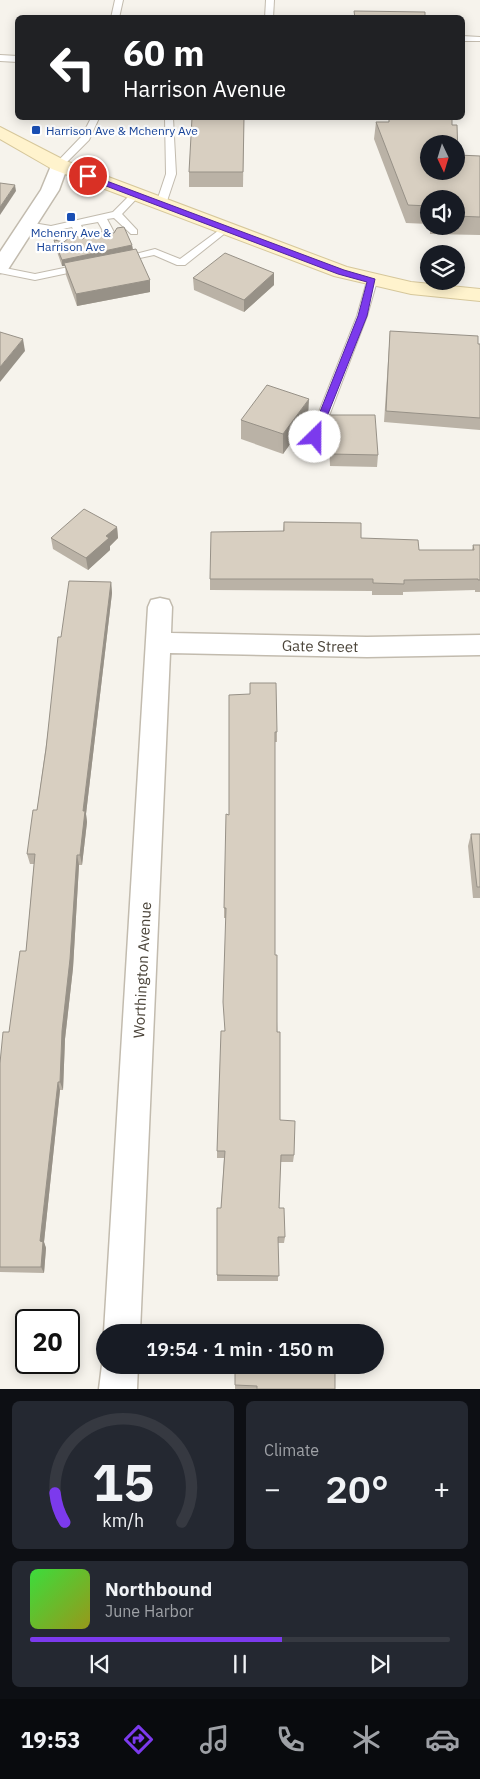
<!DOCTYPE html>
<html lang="en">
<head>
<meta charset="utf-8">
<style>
  :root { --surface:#171b24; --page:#242831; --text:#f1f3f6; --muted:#9ea1a6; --line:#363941; --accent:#7c3aed }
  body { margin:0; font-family:"IBM Plex Sans",sans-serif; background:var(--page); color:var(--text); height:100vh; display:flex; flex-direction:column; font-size:19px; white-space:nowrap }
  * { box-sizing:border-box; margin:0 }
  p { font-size:16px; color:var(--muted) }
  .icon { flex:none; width:28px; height:28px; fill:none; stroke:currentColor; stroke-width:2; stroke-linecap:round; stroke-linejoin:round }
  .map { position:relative; height:1389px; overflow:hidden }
  .side { display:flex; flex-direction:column; gap:12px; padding:12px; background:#0d0f14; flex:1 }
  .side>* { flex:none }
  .top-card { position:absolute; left:15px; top:15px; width:450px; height:105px; border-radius:8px; box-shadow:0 2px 12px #0003; background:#202124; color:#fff; overflow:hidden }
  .needle { width:32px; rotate:176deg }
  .tools { position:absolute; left:420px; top:135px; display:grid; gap:10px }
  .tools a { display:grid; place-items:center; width:45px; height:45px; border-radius:50%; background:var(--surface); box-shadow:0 2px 12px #0003; font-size:25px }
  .speed { position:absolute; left:15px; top:1309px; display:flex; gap:10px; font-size:25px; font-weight:700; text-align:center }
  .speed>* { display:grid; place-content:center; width:65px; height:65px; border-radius:50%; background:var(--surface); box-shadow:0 2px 12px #0003; line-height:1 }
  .speed .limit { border:2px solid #111; border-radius:8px; background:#fff; color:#111 }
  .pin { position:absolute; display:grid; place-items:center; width:42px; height:42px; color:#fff; margin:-21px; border:2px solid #fff; border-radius:50%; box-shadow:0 1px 5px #0007 }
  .me { position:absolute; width:55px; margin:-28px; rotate:23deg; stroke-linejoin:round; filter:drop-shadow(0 0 4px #0008) }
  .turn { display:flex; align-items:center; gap:18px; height:105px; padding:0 25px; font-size:22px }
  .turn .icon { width:65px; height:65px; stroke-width:2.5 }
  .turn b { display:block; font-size:35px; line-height:42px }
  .big { font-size:38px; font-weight:600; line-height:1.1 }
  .side .tile { flex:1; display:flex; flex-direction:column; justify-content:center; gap:8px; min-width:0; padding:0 18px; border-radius:8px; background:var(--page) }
  .side .dial { align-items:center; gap:0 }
  .dial svg { height:130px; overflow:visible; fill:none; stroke:var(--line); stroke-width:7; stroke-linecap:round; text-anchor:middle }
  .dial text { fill:var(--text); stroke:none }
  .song { display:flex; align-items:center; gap:15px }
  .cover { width:60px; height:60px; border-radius:8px; background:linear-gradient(135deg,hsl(120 70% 55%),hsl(60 70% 35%)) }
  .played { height:5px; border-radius:2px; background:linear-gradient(90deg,var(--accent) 60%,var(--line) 60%) }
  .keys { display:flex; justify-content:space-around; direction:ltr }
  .heat { display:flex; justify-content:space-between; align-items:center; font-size:28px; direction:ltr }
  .side .tiles { flex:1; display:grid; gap:12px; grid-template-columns:1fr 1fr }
  .tile:last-child { grid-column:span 2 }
  .trip { position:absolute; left:96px; top:1324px; width:288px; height:50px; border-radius:25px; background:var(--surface); box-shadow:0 2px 12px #0003; font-weight:600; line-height:50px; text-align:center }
  .dock { display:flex; height:80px; justify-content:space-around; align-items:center; background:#090b0e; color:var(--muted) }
  .dock .icon { width:35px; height:35px }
  .dock .selected { color:var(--accent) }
  .dock b { font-size:22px; color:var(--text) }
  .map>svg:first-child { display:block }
</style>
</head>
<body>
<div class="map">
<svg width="480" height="1389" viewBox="0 0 480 1389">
  <rect width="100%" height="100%" fill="#f6f3ec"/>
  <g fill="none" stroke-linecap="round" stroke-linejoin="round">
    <g stroke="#c2bbae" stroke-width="2">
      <g id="lane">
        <polygon points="115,0 123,0 119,18 111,18"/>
        <polygon points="266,0 274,0 273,18 265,18"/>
        <polygon points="462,36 480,37 480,41 462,41"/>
        <polygon points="0,55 18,56 18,62 0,61"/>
        <polygon points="91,118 99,118 89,140 62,167 56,167 56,163 82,136"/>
        <polygon points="165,118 173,118 176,174 166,204 161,207 156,204 166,174"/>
        <polygon points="133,192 141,194 122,214 137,230 137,234 131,234 114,218 107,219 116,236 115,238 107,238 98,222 81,225 88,241 83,244 78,241 72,227 63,229 69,244 64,247 59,244 54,231 27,228 22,225 27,222 51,226 113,212"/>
        <polygon points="226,225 229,226 229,230 185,265 177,265 154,255 121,262 116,259 155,249 180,259"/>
        <polygon points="83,264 88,267 87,269 35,280 0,273 0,267 35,274"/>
        <polygon points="372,278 377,281 367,316 321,437 315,441 311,440 309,437 357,316 367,281"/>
      </g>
    </g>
    <g stroke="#c2bbae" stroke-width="3">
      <g id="street">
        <polygon points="59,160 65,161 68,165 59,190 7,271 0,273 0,252 41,190 53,161"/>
        <polygon points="160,598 169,600 172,607 171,633 367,637 480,635 480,655 367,657 170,653 140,1332 105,1332 105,1335 104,1332 148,607 151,600"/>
        <polygon points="105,1357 105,1365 138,1365 137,1389 99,1389 102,1365"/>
      </g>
    </g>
    <g stroke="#d6c79b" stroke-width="2">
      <polygon id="secondary" points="0,127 66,161 347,267 411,282 480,289 480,301 411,294 334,276 52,169 0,139"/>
    </g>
    <use href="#lane" fill="#fff" fill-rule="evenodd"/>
    <use href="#street" fill="#fff" fill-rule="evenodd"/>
    <use href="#secondary" fill="#fff3cd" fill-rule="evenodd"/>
  </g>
  <g fill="#bab2a6">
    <polygon points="244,118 243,187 189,187 189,172"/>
    <polygon points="376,122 452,125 458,155 480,156 480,235 430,234 430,226 456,226 456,199 429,199 429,224 406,223 374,139"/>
    <polygon points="106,233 132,245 133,249 150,280 150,292 77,306 66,275 65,266 62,266 55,246 54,240 64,242 83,239"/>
    <polygon points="274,273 274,285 244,312 194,290 193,278"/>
    <polygon points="390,331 480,344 480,436 480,430 384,422"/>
    <polygon points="329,415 378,455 377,467 330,466 328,427"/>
    <polygon points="308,419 283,454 241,439 241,420"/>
    <polygon points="284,522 419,550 472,550 473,545 480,545 480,592 475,592 475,590 403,592 403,595 372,595 372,591 210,590 210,579 283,531"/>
    <polygon points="117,527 118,538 110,546 110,550 88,570 53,549 51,538"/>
    <polygon points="111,582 112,593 86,814 87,822 82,865 79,865 73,968 65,1039 63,1090 60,1090 44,1242 46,1248 44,1273 0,1272 0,1063 9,1032 26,951 34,864 30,864 27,854 37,810 61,637"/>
    <polygon points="229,695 277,732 277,742 275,742 275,955 280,1120 294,1155 293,1162 280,1162 279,1208 285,1237 284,1243 278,1243 278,1281 217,1281 217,1275 224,1158 217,1158 217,1151 225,1031 226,918 224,918 224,908 229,815"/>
    <polygon points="471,834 480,834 480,898 473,898 468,846"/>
    <polygon points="235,1365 335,1389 235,1389"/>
  </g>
  <g fill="#979187">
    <polygon points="15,185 16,191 0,215 0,207"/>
    <polygon points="132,245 133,252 64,263 65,266 62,266 62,260"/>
    <polygon points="274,273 274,285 244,312 244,300"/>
    <polygon points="150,280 150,292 77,306 76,294"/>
    <polygon points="23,339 25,351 0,382 0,367"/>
    <polygon points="309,399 308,419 283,454 283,434"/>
    <polygon points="117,527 118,538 110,546 110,550 88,570 86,558 106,536"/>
    <polygon points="111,582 112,593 86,814 87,822 82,865 80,855 83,811"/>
    <polygon points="77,855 79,865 73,968 65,1039 63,1090 60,1082 62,1031"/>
    <polygon points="58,1082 60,1090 44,1242 46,1248 44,1273 41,1267 40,1241"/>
  </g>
  <g fill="#d8cfc1" stroke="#979187" fill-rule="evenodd">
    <polygon points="354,11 425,12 425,18 355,18"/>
    <polygon points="192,118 244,118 243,172 189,172"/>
    <path d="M389,118H452V125H457L458,155L480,156V217L456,216V199H429V206L408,205L376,122H389ZM429,144H456V171H429Z"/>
    <polygon points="0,183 15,185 0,207"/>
    <polygon points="124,227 132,245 62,260 54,240 64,242 70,237 76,236 83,239 89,233 104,231 106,233 114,233 117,228"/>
    <polygon points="136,249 150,280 76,294 64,263"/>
    <polygon points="225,253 274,273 244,300 193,278"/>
    <polygon points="390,331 478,336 478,344 480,344 480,418 386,411"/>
    <polygon points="0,332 23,339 0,367"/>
    <polygon points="267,385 309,399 283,434 241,420"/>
    <polygon points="329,415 375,415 378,455 331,454"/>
    <polygon points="84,509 117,527 106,536 109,538 86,558 51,538"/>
    <polygon points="284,522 361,523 361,538 418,540 419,550 474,550 473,545 480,545 480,580 478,580 478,579 404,580 404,584 373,583 373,579 210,579 211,532 284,531"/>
    <polygon points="69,581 111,582 83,811 85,811 80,855 77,855 70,959 62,1031 60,1082 58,1082 40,1241 43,1242 41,1267 0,1267 0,1063 3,1032 9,1032 20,951 26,951 35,854 27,854 33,810 37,810 46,749 58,637 61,637"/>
    <polygon points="250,683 276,683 277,732 275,732 275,955 277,955 277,1032 280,1032 280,1120 295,1121 294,1155 281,1155 279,1208 284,1208 285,1237 278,1237 279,1276 217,1275 217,1208 221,1208 225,1151 217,1151 221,1031 225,1031 223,1002 226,908 224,908 226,814 229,815 229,695 250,694"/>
    <polygon points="471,834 480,834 480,887 477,887"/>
    <polygon points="235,1365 335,1365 335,1389 257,1389 257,1386 235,1385"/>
  </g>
  <polygon fill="#7c3aed" stroke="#51269a" points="88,174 344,270 375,279 367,316 318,439 315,440 310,437 358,316 367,282 338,274 85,178 84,176"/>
  <g fill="#1a4fb4" stroke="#fff" stroke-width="2">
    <rect x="31" y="125" width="10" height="10" rx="2.5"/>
    <rect x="66" y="212" width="10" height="10" rx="2.5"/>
  </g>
  <g text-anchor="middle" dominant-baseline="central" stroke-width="4.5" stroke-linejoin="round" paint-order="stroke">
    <g font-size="12" fill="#164399" stroke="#fff" text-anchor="start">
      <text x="46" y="130">Harrison Ave &amp; Mchenry Ave</text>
      <text x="71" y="232" text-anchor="middle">Mchenry Ave &amp;<tspan x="71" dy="14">Harrison Ave</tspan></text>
    </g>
    <g font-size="15" fill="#4b4439" stroke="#fff">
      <text transform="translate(320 646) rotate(1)">Gate Street</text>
      <text transform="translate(142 970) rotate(-87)">Worthington Avenue</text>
    </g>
  </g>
</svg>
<div class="tools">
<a><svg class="needle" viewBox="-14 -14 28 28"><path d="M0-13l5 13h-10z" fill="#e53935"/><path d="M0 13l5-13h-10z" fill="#9ea1a6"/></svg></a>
<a><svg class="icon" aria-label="sound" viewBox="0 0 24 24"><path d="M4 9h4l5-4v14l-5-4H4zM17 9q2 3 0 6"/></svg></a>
<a><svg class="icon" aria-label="layers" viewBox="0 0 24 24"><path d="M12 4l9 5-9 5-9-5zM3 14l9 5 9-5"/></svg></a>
</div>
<div class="speed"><div class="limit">20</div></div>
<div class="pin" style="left:88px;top:176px;background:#d93025"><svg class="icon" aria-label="arrive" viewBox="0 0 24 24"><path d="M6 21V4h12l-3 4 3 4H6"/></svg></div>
<svg class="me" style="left:315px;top:437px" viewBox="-20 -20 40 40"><circle r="19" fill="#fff"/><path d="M0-13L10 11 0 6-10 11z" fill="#7c3aed"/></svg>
<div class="trip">19:54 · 1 min · 150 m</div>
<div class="top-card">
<div class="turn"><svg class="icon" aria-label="left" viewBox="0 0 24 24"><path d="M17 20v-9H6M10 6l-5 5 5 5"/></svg><div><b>60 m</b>Harrison Avenue</div></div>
</div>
</div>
<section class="side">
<div class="tiles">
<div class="tile dial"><svg viewBox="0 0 100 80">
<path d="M14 69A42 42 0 1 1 86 69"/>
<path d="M14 69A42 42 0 0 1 8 51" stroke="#7c3aed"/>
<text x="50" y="56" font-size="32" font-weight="700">15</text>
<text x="50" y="72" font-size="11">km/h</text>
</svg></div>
<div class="tile"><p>Climate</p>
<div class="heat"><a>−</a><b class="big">20°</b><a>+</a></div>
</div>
<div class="tile">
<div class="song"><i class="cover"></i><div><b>Northbound</b><p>June Harbor</p></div></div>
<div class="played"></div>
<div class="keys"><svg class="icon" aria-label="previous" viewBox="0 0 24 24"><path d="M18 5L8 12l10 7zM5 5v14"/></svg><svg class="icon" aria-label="pause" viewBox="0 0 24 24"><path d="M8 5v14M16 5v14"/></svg><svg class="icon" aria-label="next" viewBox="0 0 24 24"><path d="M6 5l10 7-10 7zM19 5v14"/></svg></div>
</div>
</div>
</section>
<nav class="dock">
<b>19:53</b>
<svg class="icon selected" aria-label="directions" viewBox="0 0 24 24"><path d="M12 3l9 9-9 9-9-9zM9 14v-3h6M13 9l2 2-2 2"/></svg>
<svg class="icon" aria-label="music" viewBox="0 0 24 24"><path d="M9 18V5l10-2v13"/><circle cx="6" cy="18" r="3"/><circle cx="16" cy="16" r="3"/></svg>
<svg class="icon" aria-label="phone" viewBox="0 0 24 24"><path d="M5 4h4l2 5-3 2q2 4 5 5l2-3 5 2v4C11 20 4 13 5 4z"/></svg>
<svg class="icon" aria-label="climate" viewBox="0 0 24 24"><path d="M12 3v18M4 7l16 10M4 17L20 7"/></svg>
<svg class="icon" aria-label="car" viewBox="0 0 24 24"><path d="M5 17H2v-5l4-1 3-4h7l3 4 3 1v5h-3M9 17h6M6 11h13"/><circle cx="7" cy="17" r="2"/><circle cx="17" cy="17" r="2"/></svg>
</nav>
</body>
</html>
